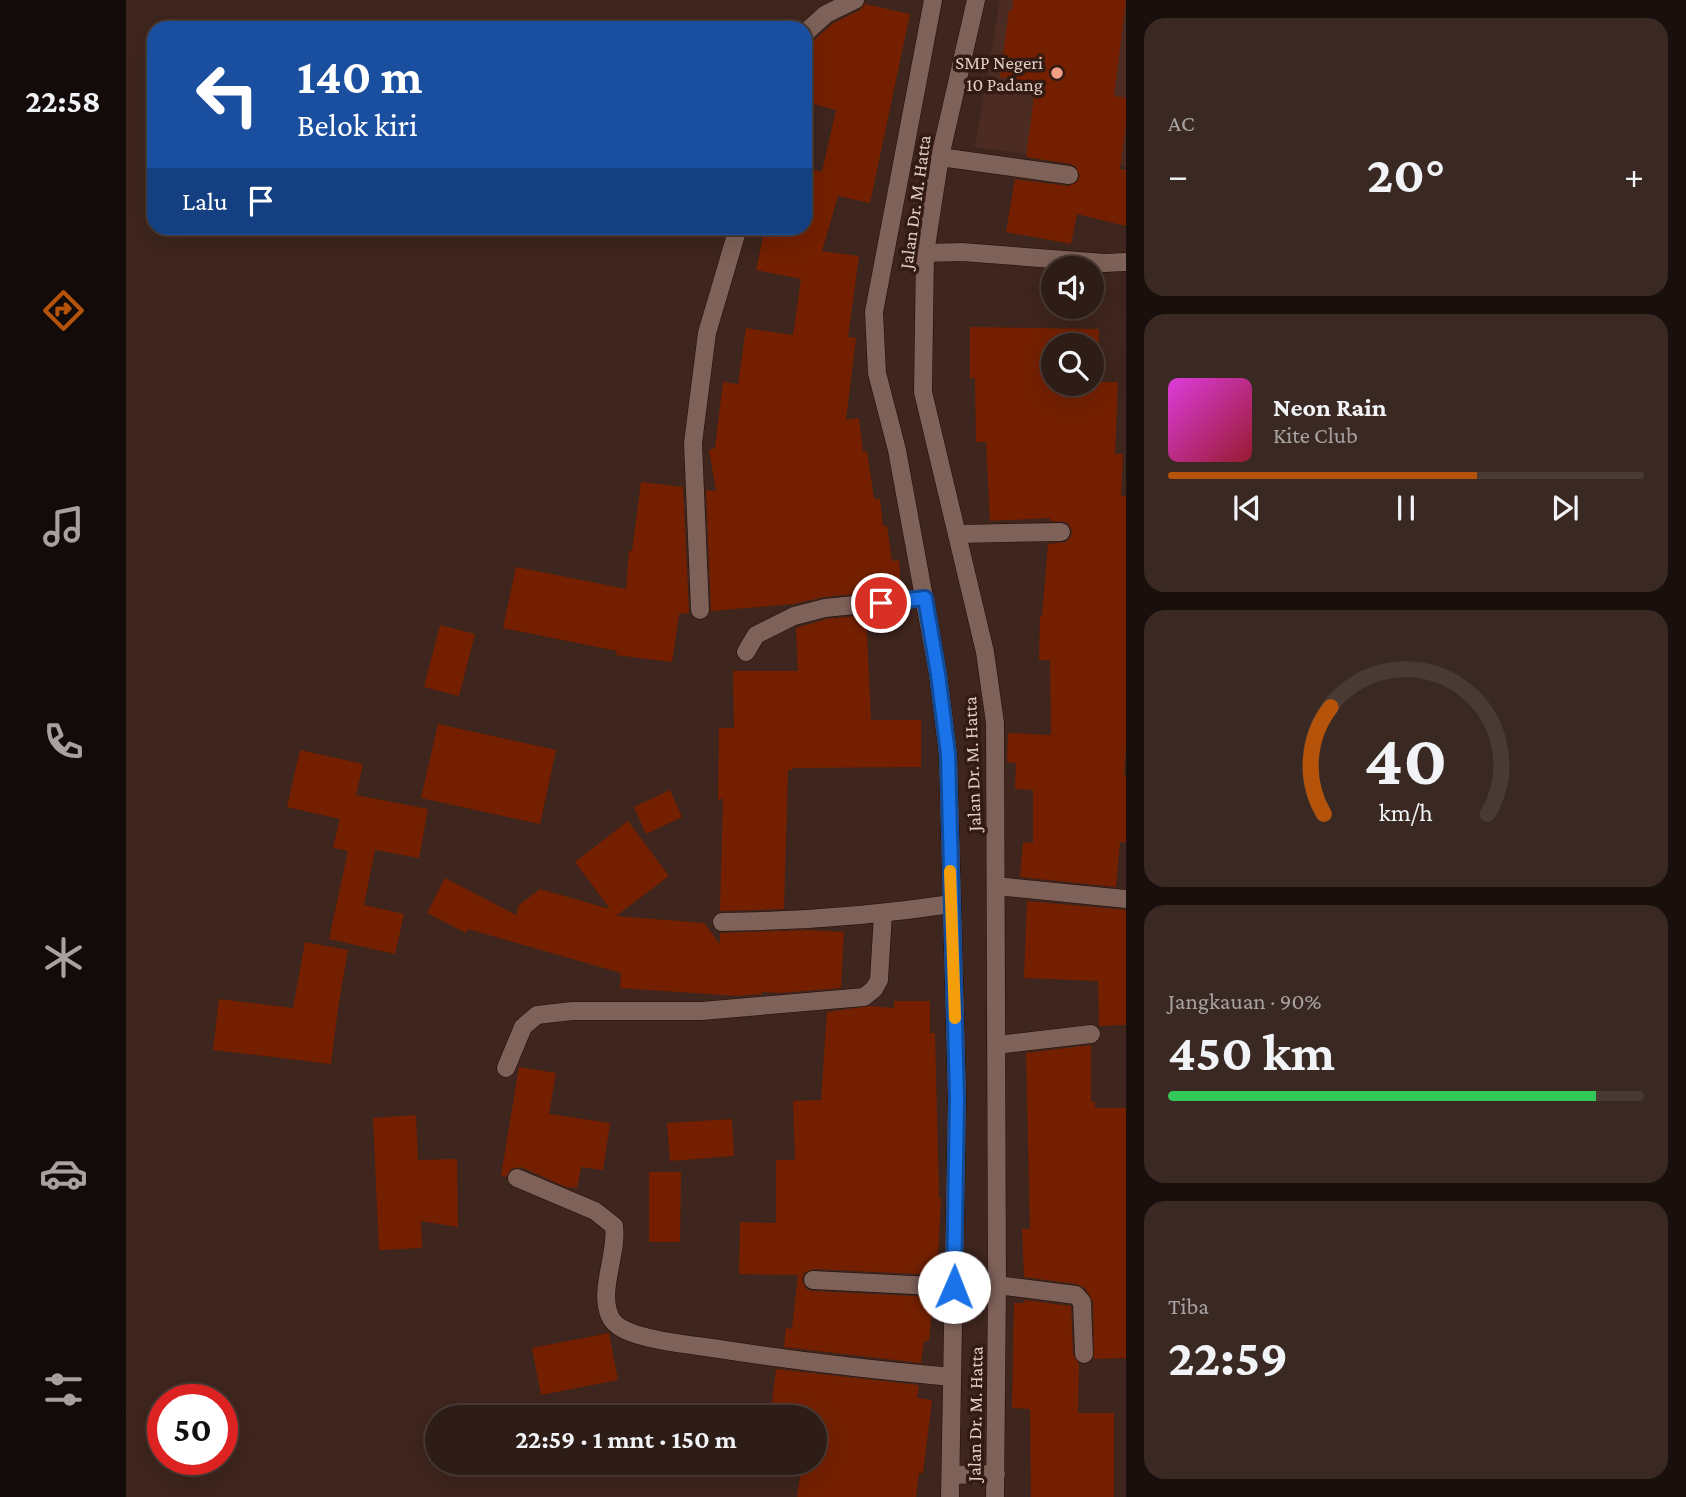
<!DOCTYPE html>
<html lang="id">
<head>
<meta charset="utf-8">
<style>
  :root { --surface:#2e1c16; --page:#3a2923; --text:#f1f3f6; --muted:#a7a1a1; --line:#493a35; --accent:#b45309 }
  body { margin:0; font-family:"Crimson Pro",serif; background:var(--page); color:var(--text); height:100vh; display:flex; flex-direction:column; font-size:26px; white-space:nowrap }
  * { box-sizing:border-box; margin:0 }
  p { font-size:23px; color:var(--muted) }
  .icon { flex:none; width:38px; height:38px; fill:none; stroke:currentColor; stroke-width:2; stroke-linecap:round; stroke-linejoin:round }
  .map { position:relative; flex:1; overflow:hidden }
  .sheet { display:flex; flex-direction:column; gap:18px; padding:18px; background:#190f0c; width:560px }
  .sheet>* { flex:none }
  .banner { position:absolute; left:21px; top:21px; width:665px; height:214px; border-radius:21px; box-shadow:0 7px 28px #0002,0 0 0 2px var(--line); background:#1a4fa0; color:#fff; overflow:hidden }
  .fabs { position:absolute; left:915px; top:256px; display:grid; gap:14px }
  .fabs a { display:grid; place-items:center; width:63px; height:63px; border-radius:50%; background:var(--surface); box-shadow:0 7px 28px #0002,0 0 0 2px var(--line); font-size:35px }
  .speed { position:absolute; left:21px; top:1384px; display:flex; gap:14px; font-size:35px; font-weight:700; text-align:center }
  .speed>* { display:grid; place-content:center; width:91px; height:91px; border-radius:50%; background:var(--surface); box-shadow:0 7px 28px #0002,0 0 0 2px var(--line); line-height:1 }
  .speed .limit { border:10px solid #d22; background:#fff; color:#111 }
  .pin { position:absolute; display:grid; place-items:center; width:60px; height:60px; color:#fff; margin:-30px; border:4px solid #fff; border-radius:50%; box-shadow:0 2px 7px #0007 }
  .me { position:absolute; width:77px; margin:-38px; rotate:1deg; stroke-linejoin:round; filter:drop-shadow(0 0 5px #0008) }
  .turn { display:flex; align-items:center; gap:24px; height:147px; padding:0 35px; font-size:32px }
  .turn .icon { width:91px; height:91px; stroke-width:2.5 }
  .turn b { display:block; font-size:49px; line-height:60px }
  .then { display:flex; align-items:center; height:66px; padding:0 35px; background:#0003; gap:14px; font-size:26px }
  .big { font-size:52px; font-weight:700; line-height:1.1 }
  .sheet .widget { flex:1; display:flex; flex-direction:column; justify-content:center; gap:10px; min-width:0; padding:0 24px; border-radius:21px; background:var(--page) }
  .sheet .dial { align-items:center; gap:0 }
  .dial svg { height:182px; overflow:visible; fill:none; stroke:var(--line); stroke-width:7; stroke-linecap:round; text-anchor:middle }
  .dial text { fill:var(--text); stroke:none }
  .song { display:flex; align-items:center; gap:21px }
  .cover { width:84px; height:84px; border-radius:10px; background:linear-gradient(135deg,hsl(300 70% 55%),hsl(350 70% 35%)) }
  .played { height:7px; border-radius:4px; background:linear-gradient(90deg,var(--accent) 65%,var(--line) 65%) }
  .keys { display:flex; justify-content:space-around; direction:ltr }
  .heat { display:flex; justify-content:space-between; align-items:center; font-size:38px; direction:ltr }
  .charge { height:10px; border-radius:5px; background:linear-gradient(90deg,#34c759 90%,var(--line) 0) }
  .trip { position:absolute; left:299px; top:1405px; width:402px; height:70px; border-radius:35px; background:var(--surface); box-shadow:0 7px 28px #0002,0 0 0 2px var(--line); font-weight:700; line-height:70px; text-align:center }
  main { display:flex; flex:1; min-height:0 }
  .tabs { display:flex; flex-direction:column; width:126px; justify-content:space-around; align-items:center; background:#120b09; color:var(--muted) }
  .tabs .icon { width:49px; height:49px }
  .tabs .on { color:var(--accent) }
  .tabs b { font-size:32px; color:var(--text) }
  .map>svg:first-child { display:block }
</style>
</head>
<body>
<main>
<nav class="tabs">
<b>22:58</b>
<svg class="icon on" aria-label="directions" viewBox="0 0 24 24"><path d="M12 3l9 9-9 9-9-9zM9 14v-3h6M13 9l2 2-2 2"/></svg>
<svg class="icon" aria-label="music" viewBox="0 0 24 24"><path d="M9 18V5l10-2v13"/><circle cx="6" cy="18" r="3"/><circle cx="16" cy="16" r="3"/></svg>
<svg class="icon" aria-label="phone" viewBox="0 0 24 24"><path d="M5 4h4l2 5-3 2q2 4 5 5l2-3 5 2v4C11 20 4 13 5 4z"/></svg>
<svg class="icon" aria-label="climate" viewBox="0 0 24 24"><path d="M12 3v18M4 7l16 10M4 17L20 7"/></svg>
<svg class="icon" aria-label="car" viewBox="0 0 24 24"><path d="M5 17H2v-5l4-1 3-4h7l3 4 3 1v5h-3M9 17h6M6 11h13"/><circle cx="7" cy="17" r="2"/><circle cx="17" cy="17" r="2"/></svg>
<svg class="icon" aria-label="filters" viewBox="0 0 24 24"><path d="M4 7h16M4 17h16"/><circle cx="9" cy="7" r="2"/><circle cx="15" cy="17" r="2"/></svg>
</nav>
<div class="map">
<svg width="1000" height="1497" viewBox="0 0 1000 1497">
  <rect width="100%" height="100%" fill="#3e251d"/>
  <polygon fill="#4c2c22" points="874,0 1000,0 1000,167 849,147"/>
  <g fill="#742000" fill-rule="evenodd">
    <polygon points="887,0 1000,0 988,96 1000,98 1000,124 994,169 1000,170 1000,226 951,214 945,244 880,232 889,179 942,186 951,182 954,176 950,167 945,164 900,157 910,82 874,77 883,10 886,11"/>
    <polygon points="739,4 784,14 744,203 712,196 696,251 733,256 722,337 730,338 720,420 733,418 737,452 741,451 748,499 754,499 757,526 761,526 766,561 773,560 775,589 698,597 667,604 585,611 580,490 590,491 583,450 589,448 597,382 612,384 620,328 667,335 675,279 630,270 639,228 679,228 679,167 696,172 710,110 679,102 679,79 687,41 706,24 734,10"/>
    <path d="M844,327L973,329L972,382H992L989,454H997L995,496H1000V748L998,775H1000V842H994L990,887L894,877L897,842L907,843V790L889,789L890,763L881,762L882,733L925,735L924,660H913L914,616H916L922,544L940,542L945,537L946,531L941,522L924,521V518L864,521L860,442H850L849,378H844ZM928,345H966V383H928Z"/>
    <polygon points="515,482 557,487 563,613 553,614 546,662 490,655 491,651 377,628 390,567 500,589 503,551 506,551"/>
    <polygon points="740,615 745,720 795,720 795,767 666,768 666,770 662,770 658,909 594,911 597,798 592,801 593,728 608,728 607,671 672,671 670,628 701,619"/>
    <polygon points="314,625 349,634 333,696 298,687"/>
    <polygon points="312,724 430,750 414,824 295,798"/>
    <polygon points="174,750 237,764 230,795 302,809 293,858 249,850 238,905 278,914 269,954 203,939 222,851 207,848 214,819 161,807"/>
    <polygon points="544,790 556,817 520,834 508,807"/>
    <polygon points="502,821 543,876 490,916 578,923 594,944 594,933 683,930 718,932 715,988 654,993 636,992 636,994 612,996 494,988 495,973 342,929 340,933 301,913 319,878 390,915 393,905 414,889 484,909 449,862"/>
    <polygon points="901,901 1000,910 1000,1025 973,1026 972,981 898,978"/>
    <polygon points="179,942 222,950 212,1008 205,1064 87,1050 93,999 167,1008"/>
    <polygon points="768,1001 804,1001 804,1033 809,1033 813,1198 815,1198 811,1275 688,1269 678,1273 676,1280 680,1289 686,1291 807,1297 803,1341 798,1341 795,1363 658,1347 660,1328 666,1329 672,1275 613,1274 614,1222 650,1223 650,1160 669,1160 667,1101 695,1100 701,1012 744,1006 768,1008"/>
    <polygon points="965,1045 965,1102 969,1102 969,1108 1000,1108 1000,1358 968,1359 967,1302 959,1288 951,1284 898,1277 896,1229 904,1229 900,1053"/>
    <polygon points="393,1067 430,1073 423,1114 484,1123 477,1170 455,1167 451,1188 440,1187 395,1167 385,1169 380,1177 375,1176"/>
    <polygon points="290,1115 292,1160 331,1159 332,1227 295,1221 296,1248 253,1250 247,1118"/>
    <polygon points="606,1119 608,1156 544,1161 541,1123"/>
    <polygon points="523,1172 555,1172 554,1242 523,1242"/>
    <polygon points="898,1300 945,1306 947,1354 953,1364 952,1413 988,1413 988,1497 905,1497 904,1409 886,1408 888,1303 899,1303"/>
    <polygon points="483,1333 492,1380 415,1395 406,1348"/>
    <polygon points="650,1369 793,1385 791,1398 806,1400 797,1473 793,1473 790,1497 671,1497 676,1463 690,1463 690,1418 663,1418 664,1412 645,1410"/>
  </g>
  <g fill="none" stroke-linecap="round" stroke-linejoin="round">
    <g stroke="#230d06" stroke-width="19">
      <g id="minor">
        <polyline points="679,33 700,14 729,0"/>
        <polyline points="814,157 943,175"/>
        <polyline points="799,253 836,252 979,263 1000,262"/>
        <polyline points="831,534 935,532"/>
        <polyline points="574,610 567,443 581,333 612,228"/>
        <polyline points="620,652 630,635 668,616 699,608 798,598"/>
        <polyline points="870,886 1000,899"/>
        <path d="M596,922C676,921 746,916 825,904"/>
        <polyline points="871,1045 965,1034"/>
        <polyline points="380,1068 397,1027 411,1015 446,1011 576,1011 738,997 748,989 753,980 757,914"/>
        <path d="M391,1178L469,1211L488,1226C492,1253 472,1291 484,1316C486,1322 493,1327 499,1330C522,1341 567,1345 593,1349C671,1361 748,1370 826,1377"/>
        <polyline points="687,1280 828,1287"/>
        <polyline points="871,1285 950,1295 956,1302 958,1354"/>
      </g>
    </g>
    <g stroke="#230d06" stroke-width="19">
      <g id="secondary">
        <polyline points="807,0 748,312 751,373 771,450 812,674 822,754 831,1098 824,1497"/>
        <polyline points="850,0 814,157 799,253 797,392 859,652 869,723 871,1285 869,1497"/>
        <polyline points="825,1475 870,1474"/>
      </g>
    </g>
    <use href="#minor" stroke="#7e6158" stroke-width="18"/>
    <use href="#secondary" stroke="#7e6158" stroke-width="18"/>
  </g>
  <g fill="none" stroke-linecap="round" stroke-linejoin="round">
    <g stroke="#114b97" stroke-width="18">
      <polyline id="route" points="755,603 799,598 812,674 822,754 831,1098 828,1287"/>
    </g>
    <use href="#route" stroke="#1a73e8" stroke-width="12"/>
    <polyline stroke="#f59e0b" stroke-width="12" points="824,871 829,1018"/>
  </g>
  <circle fill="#f39f84" stroke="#331b13" stroke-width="2.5" cx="931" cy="73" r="7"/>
  <g text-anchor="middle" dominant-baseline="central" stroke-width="7" stroke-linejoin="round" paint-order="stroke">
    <g font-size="19" fill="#dfcec8" stroke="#331b13" text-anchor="end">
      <text x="917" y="62">SMP Negeri<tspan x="917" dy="22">10 Padang</tspan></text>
    </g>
    <g font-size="19" fill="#dfcec8" stroke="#331b13">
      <text transform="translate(789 202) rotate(-82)">Jalan Dr. M. Hatta</text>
      <text transform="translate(846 764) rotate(-92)">Jalan Dr. M. Hatta</text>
      <text transform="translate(849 1414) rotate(-89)">Jalan Dr. M. Hatta</text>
    </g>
  </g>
</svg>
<div class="fabs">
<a><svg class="icon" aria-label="sound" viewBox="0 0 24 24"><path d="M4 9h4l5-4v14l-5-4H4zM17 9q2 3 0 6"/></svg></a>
<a><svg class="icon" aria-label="search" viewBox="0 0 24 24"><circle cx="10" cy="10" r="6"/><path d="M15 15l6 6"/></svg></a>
</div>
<div class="speed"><div class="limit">50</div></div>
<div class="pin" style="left:755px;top:603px;background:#d93025"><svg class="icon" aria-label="arrive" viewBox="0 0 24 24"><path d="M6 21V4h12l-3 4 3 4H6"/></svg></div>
<svg class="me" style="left:828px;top:1287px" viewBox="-20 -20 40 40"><circle r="19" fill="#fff"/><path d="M0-13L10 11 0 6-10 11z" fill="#1a73e8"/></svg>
<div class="trip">22:59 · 1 mnt · 150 m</div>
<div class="banner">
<div class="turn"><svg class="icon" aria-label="left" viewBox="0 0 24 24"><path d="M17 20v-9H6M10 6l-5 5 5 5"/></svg><div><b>140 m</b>Belok kiri</div></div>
<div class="then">Lalu<svg class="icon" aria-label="arrive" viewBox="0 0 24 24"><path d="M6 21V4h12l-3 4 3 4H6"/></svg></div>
</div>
</div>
<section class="sheet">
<div class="widget"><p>AC</p>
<div class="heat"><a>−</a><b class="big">20°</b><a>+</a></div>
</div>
<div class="widget">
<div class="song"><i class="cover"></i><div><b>Neon Rain</b><p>Kite Club</p></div></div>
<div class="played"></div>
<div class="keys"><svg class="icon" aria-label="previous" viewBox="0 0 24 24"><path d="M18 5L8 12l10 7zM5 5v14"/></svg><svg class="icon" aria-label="pause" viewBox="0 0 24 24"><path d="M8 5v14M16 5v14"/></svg><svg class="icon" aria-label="next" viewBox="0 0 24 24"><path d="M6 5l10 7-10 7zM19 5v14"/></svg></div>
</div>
<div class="widget dial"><svg viewBox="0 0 100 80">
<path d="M14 69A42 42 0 1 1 86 69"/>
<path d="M14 69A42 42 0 0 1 17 22" stroke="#b45309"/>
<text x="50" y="56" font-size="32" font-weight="700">40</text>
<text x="50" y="72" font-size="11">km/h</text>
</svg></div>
<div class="widget"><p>Jangkauan · 90%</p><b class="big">450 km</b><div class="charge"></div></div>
<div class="widget"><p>Tiba</p><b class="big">22:59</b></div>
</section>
</main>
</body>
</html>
